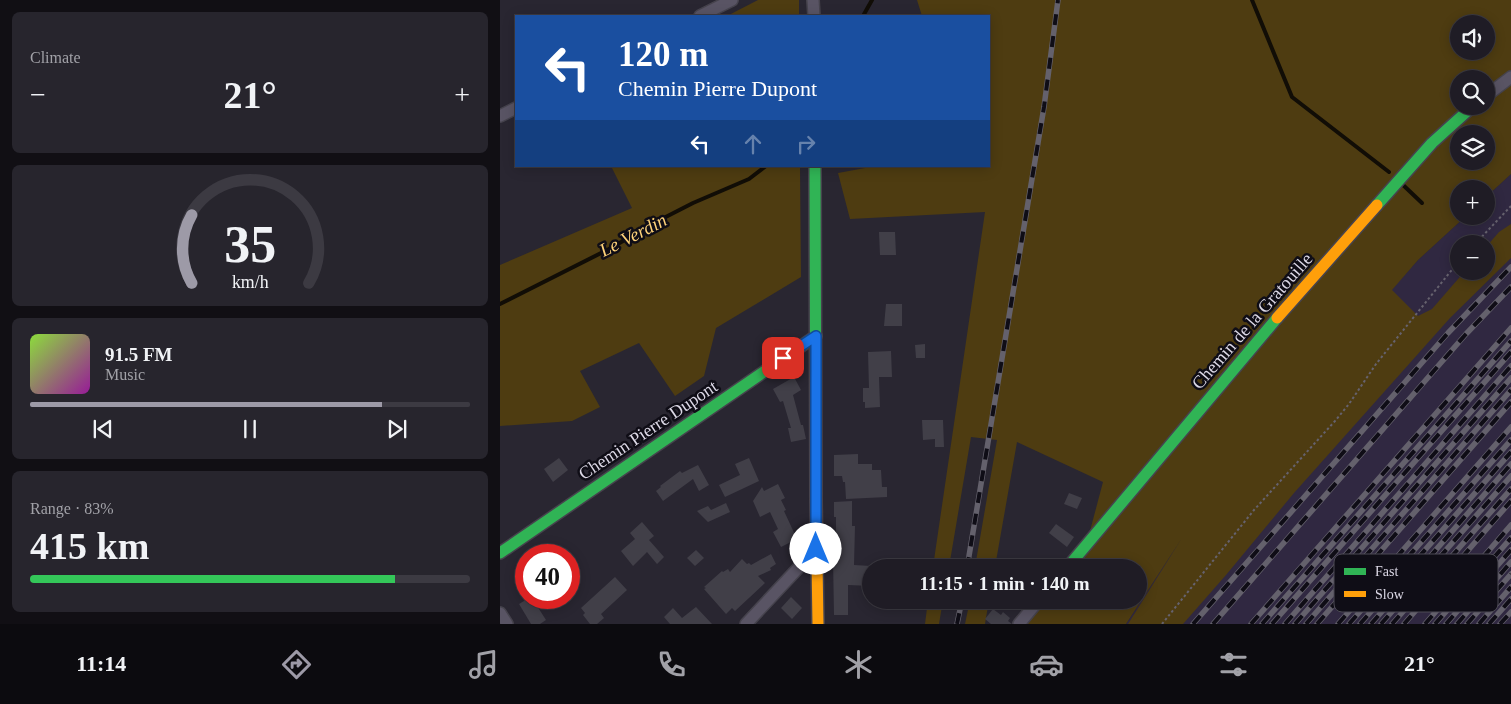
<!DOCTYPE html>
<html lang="en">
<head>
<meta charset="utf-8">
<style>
  :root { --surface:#1f1c25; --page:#27252d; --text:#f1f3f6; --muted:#a1a1a7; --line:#3c3a42; --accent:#9d9aa7 }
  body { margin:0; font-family:Georgia,serif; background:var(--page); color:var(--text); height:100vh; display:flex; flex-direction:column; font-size:19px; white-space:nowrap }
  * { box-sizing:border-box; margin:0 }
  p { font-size:16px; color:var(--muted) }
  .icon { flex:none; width:28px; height:28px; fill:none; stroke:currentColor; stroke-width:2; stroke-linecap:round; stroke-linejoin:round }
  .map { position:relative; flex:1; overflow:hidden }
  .sheet { display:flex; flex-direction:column; gap:12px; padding:12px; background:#110f14; width:500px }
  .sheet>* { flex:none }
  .hud { position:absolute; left:15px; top:15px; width:475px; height:152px; border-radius:0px; box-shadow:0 2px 12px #0003,0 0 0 1px var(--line); background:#1a4fa0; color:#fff; overflow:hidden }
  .buttons { position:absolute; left:950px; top:15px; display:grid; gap:10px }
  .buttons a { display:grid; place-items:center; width:45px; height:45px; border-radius:50%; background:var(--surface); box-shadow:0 2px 12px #0003,0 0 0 1px var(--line); font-size:25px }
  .speed { position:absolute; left:15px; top:544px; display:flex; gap:10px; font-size:25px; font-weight:700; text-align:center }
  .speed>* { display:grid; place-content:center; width:65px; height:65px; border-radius:50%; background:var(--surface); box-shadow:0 2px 12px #0003,0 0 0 1px var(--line); line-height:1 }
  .speed .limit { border:8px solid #d22; background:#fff; color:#111 }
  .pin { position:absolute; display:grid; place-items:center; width:42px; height:42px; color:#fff; margin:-21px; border-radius:10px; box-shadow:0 2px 8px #0006 }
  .me { position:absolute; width:55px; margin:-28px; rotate:0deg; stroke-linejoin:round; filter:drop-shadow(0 0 4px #0008) }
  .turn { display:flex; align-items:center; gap:18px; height:105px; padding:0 20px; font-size:22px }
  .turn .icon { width:65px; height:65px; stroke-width:2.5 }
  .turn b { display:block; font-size:35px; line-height:42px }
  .lanes { display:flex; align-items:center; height:48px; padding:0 20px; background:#0003; justify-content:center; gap:25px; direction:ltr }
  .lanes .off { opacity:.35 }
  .big { font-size:38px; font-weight:800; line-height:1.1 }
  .sheet .card { flex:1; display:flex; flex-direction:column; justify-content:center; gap:8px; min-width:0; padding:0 18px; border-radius:8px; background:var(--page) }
  .sheet .dial { align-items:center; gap:0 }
  .dial svg { height:130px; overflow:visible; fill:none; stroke:var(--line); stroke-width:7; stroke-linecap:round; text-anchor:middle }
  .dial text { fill:var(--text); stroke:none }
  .song { display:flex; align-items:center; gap:15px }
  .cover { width:60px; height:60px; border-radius:8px; background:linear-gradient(135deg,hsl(90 70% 55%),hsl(300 70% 35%)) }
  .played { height:5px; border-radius:2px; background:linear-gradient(90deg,var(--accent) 80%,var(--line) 80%) }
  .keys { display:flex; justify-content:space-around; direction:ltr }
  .heat { display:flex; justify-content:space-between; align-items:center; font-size:28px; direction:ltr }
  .charge { height:8px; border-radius:4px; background:linear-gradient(90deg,#34c759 83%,var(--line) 0) }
  .trip { position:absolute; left:362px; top:559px; width:285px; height:50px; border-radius:25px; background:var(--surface); box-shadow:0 2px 12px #0003,0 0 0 1px var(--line); font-weight:800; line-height:50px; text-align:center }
  .dock { display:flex; height:80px; justify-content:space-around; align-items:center; background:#0c0b0f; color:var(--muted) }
  .dock .icon { width:35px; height:35px }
  .dock .selected { color:var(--accent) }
  .dock b { font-size:22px; color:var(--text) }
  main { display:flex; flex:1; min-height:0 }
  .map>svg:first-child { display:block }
</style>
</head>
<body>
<main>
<section class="sheet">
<div class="card"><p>Climate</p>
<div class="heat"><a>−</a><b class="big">21°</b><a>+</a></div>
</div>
<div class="card dial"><svg viewBox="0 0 100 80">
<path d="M14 69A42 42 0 1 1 86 69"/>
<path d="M14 69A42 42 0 0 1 14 27" stroke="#9d9aa7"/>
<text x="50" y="56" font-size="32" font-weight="700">35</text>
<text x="50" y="72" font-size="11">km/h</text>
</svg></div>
<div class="card">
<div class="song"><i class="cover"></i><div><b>91.5 FM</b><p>Music</p></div></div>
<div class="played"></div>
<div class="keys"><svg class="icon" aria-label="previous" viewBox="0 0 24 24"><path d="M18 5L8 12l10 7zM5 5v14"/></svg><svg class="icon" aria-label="pause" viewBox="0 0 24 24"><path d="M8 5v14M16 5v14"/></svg><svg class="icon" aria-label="next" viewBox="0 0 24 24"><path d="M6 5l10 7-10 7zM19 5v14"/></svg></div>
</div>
<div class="card"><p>Range · 83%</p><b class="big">415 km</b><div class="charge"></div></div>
</section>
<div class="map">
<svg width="1011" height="624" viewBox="0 0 1011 624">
  <rect width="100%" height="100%" fill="#292631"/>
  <path fill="#302841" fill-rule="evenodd" d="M1011,174V624H626L719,481L918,260L966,216H986V197ZM959,244H986V271H959Z"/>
  <g fill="#4e3c11" fill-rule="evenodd">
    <polygon points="258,0 299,0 299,16 227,16"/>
    <path d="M417,0H1011V174L986,197V189H959V216H966L918,260L892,290L918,316L932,309L965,271H986V247L999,232L1011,224V258L950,318L794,493L726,575L683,624H628L682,538L626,624H513L533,600H639V568L560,567L590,531L603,482L517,442L495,567H475L497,440L471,437L449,567H433L485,212L350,219L338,173L376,166H489V16H422ZM959,24H986V51H959ZM959,79H986V106H959ZM959,134H986V161H959Z"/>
    <polygon points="111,166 300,166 301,277 216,328 204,376 175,396 139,343 80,371 100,407 72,421 0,426 0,265 132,208"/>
    <polygon points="428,600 443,600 439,624 425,624"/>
    <polygon points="470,600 489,600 485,624 465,624"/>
  </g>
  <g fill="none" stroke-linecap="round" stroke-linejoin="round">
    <g stroke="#110d06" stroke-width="4">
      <polyline points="752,0 792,97 889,172"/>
      <polyline points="363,16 372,0"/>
      <polyline points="902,184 922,203"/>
      <polyline points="0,304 111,248 152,224 193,203 249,179 266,166"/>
    </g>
  </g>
  <g fill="#413f48">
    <polygon points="379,232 395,232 396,255 380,255"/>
    <polygon points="386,304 402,304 402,326 384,326"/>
    <polygon points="425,344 425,358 416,358 415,345"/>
    <polygon points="391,351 392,377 379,377 380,407 365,408 365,402 363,402 363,388 369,388 368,352"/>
    <polygon points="294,377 301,390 293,395 301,425 303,425 306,439 291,442 288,428 291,428 283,401 280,402 273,389"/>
    <polygon points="422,420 443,420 444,447 435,447 435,439 423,440"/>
    <polygon points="358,454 358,464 372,464 372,470 381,470 382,487 387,487 387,497 346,499 345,482 343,482 342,476 334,476 334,455"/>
    <polygon points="59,458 68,470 53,482 44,469"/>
    <polygon points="249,458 259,481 225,497 219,485 240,475 235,464"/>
    <polygon points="198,465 209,485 199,491 193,479 163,501 156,491 161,487 160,486 180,471 182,473"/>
    <polygon points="278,484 285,498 281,500 286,510 284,511 297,539 281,547 273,532 278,529 270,512 260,517 253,501 262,487 264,491"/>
    <polygon points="569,493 582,498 577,509 564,504"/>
    <polygon points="352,501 352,526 355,526 354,565 371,566 371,586 348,585 348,615 334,615 333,559 335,559 336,554 336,517 334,517 334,502"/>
    <polygon points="226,503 230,512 208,522 197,511 208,506 211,510"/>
    <polygon points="142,522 154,536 149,540 164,557 157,564 147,552 133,566 121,551 135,539 130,533"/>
    <polygon points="556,524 574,537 567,547 549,533"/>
    <polygon points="196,550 204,558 195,566 187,558"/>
    <polygon points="271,554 276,564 270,568 271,570 258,576 265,583 235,611 232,608 226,614 204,589 206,588 204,587 222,571 223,572 228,569 230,572 242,559 247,564 249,563 251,565"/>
    <polygon points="115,577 127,590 101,614 104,618 97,624 90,624 83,615 85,613 81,608"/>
    <polygon points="291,597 302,608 292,619 281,608"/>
    <polygon points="29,598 32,598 46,620 40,624 31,624 19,604"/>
    <polygon points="196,607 212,624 170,624 164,617 173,608 182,618"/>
    <polygon points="493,609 501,615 503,612 510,618 508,621 512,624 491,624 485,619"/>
  </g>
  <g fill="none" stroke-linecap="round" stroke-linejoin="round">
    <g stroke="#46434d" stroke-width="14">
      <g id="street">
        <polyline points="313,0 314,16"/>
        <polyline points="200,16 232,0"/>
        <polyline points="986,96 1011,77"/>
        <polyline points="0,116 16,108"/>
        <polyline points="0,613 7,624"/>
        <polyline points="246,624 316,549"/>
        <polyline points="519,624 539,600"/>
      </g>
    </g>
    <g stroke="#46434d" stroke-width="14">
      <g id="fast">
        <polyline points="315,166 316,500"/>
        <polyline points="877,205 932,143 973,106"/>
        <polyline points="0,553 316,336"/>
        <polyline points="567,568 777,318"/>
      </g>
    </g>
    <g stroke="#46434d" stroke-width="14">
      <g id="slow">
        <polyline points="777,318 877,205"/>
        <polyline points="316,500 318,624"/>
      </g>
    </g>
    <g stroke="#66626e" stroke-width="2" stroke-dasharray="2.5 2.5" stroke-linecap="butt">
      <polyline points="975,244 1011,206"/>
      <polyline points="662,624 754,510 835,421 849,404 876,364 959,261"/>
    </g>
    <use href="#street" stroke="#595464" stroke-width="11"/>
    <use href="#fast" stroke="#30b455" stroke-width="11"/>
    <use href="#slow" stroke="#ff9f0a" stroke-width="11"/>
    <g stroke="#64616c" stroke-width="5.5">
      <g id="rail">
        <polyline points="467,568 544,107 558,0"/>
        <polyline points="457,624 462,600"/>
        <polyline points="693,624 948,333 1011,267"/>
        <polyline points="713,624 966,334 1011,287"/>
        <polyline points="751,624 1011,328"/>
        <polyline points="762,624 1011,341"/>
        <polyline points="772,624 1011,352"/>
        <polyline points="785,624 1011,366"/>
        <polyline points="795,624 1011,378"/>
        <polyline points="806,624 1011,390"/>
        <polyline points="817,624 1011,402"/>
        <polyline points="838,624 1011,427"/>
        <polyline points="849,624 1011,440"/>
        <polyline points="860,624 1011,452"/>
        <polyline points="871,624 1011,464"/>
        <polyline points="881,624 1011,476"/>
        <polyline points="892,624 1011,489"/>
        <polyline points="904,624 1011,501"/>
        <polyline points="925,624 1011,525"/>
        <polyline points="935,624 1011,538"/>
        <polyline points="946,624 1011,550"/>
        <polyline points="957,624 1011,562"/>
        <polyline points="967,624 1011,574"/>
        <polyline points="979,624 1011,587"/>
        <polyline points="989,624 1011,599"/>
        <polyline points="1000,624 1011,612"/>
      </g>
    </g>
    <use href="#rail" stroke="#0f0d16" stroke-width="4" stroke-dasharray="11" stroke-linecap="butt"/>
  </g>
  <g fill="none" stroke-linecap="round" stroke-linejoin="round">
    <g stroke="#114b97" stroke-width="12">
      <polyline id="route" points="283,358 316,336 316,549"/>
    </g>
    <use href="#route" stroke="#1a73e8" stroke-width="9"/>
  </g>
  <g text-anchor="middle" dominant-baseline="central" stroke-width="5" stroke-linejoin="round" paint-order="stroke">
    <g font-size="18" fill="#dcd8e6" stroke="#0f0d16">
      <text transform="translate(752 321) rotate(-49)">Chemin de la Gratouille</text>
      <text transform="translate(148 430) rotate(-34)">Chemin Pierre Dupont</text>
    </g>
    <g font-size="19" font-style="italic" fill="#fed279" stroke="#0f0d16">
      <text transform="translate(133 235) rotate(-27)">Le Verdin</text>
    </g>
  </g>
  <rect x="834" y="554" width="164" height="58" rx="8" fill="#0f0d16" stroke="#4c4a54" stroke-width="1"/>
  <rect x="844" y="568" width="22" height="7" fill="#30b455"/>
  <rect x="844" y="591" width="22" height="6" fill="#ff9f0a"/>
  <g font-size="14" fill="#dcd8e6">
    <text x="875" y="576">Fast</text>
    <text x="875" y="599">Slow</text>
  </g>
</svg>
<div class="buttons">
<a><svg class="icon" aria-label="sound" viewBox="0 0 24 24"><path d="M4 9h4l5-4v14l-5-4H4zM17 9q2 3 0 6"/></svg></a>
<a><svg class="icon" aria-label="search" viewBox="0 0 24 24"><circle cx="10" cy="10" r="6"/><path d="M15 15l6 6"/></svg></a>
<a><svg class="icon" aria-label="layers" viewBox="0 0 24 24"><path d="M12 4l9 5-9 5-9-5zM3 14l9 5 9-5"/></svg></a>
<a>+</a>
<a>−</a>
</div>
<div class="speed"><div class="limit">40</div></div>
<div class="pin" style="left:283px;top:358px;background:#d93025"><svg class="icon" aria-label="arrive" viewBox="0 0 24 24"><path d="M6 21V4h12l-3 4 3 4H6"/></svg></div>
<svg class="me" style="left:316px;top:549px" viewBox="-20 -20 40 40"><circle r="19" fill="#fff"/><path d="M0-13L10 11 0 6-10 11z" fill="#1a73e8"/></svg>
<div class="trip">11:15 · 1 min · 140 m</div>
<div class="hud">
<div class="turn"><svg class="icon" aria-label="left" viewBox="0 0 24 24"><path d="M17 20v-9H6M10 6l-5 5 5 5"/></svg><div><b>120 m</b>Chemin Pierre Dupont</div></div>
<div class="lanes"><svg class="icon" aria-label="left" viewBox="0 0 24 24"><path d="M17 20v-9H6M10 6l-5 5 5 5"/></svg><svg class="icon off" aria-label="ahead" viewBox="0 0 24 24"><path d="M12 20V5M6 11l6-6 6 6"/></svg><svg class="icon off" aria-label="right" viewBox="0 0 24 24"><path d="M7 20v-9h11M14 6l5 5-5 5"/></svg></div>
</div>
</div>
</main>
<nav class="dock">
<b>11:14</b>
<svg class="icon selected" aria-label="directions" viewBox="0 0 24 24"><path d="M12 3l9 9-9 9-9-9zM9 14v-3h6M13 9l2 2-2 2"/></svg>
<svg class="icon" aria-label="music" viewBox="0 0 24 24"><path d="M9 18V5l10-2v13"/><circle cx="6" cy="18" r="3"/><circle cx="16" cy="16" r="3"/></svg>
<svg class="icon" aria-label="phone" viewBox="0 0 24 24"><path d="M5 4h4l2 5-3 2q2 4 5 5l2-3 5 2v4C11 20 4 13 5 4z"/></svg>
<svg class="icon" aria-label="climate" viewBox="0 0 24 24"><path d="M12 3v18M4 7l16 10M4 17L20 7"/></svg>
<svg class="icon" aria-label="car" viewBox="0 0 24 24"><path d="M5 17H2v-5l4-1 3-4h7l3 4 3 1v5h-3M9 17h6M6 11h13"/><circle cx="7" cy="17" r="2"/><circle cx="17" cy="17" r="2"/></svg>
<svg class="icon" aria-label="filters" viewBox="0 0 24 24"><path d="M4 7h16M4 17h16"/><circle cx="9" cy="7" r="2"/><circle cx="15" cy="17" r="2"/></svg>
<b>21°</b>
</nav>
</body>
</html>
